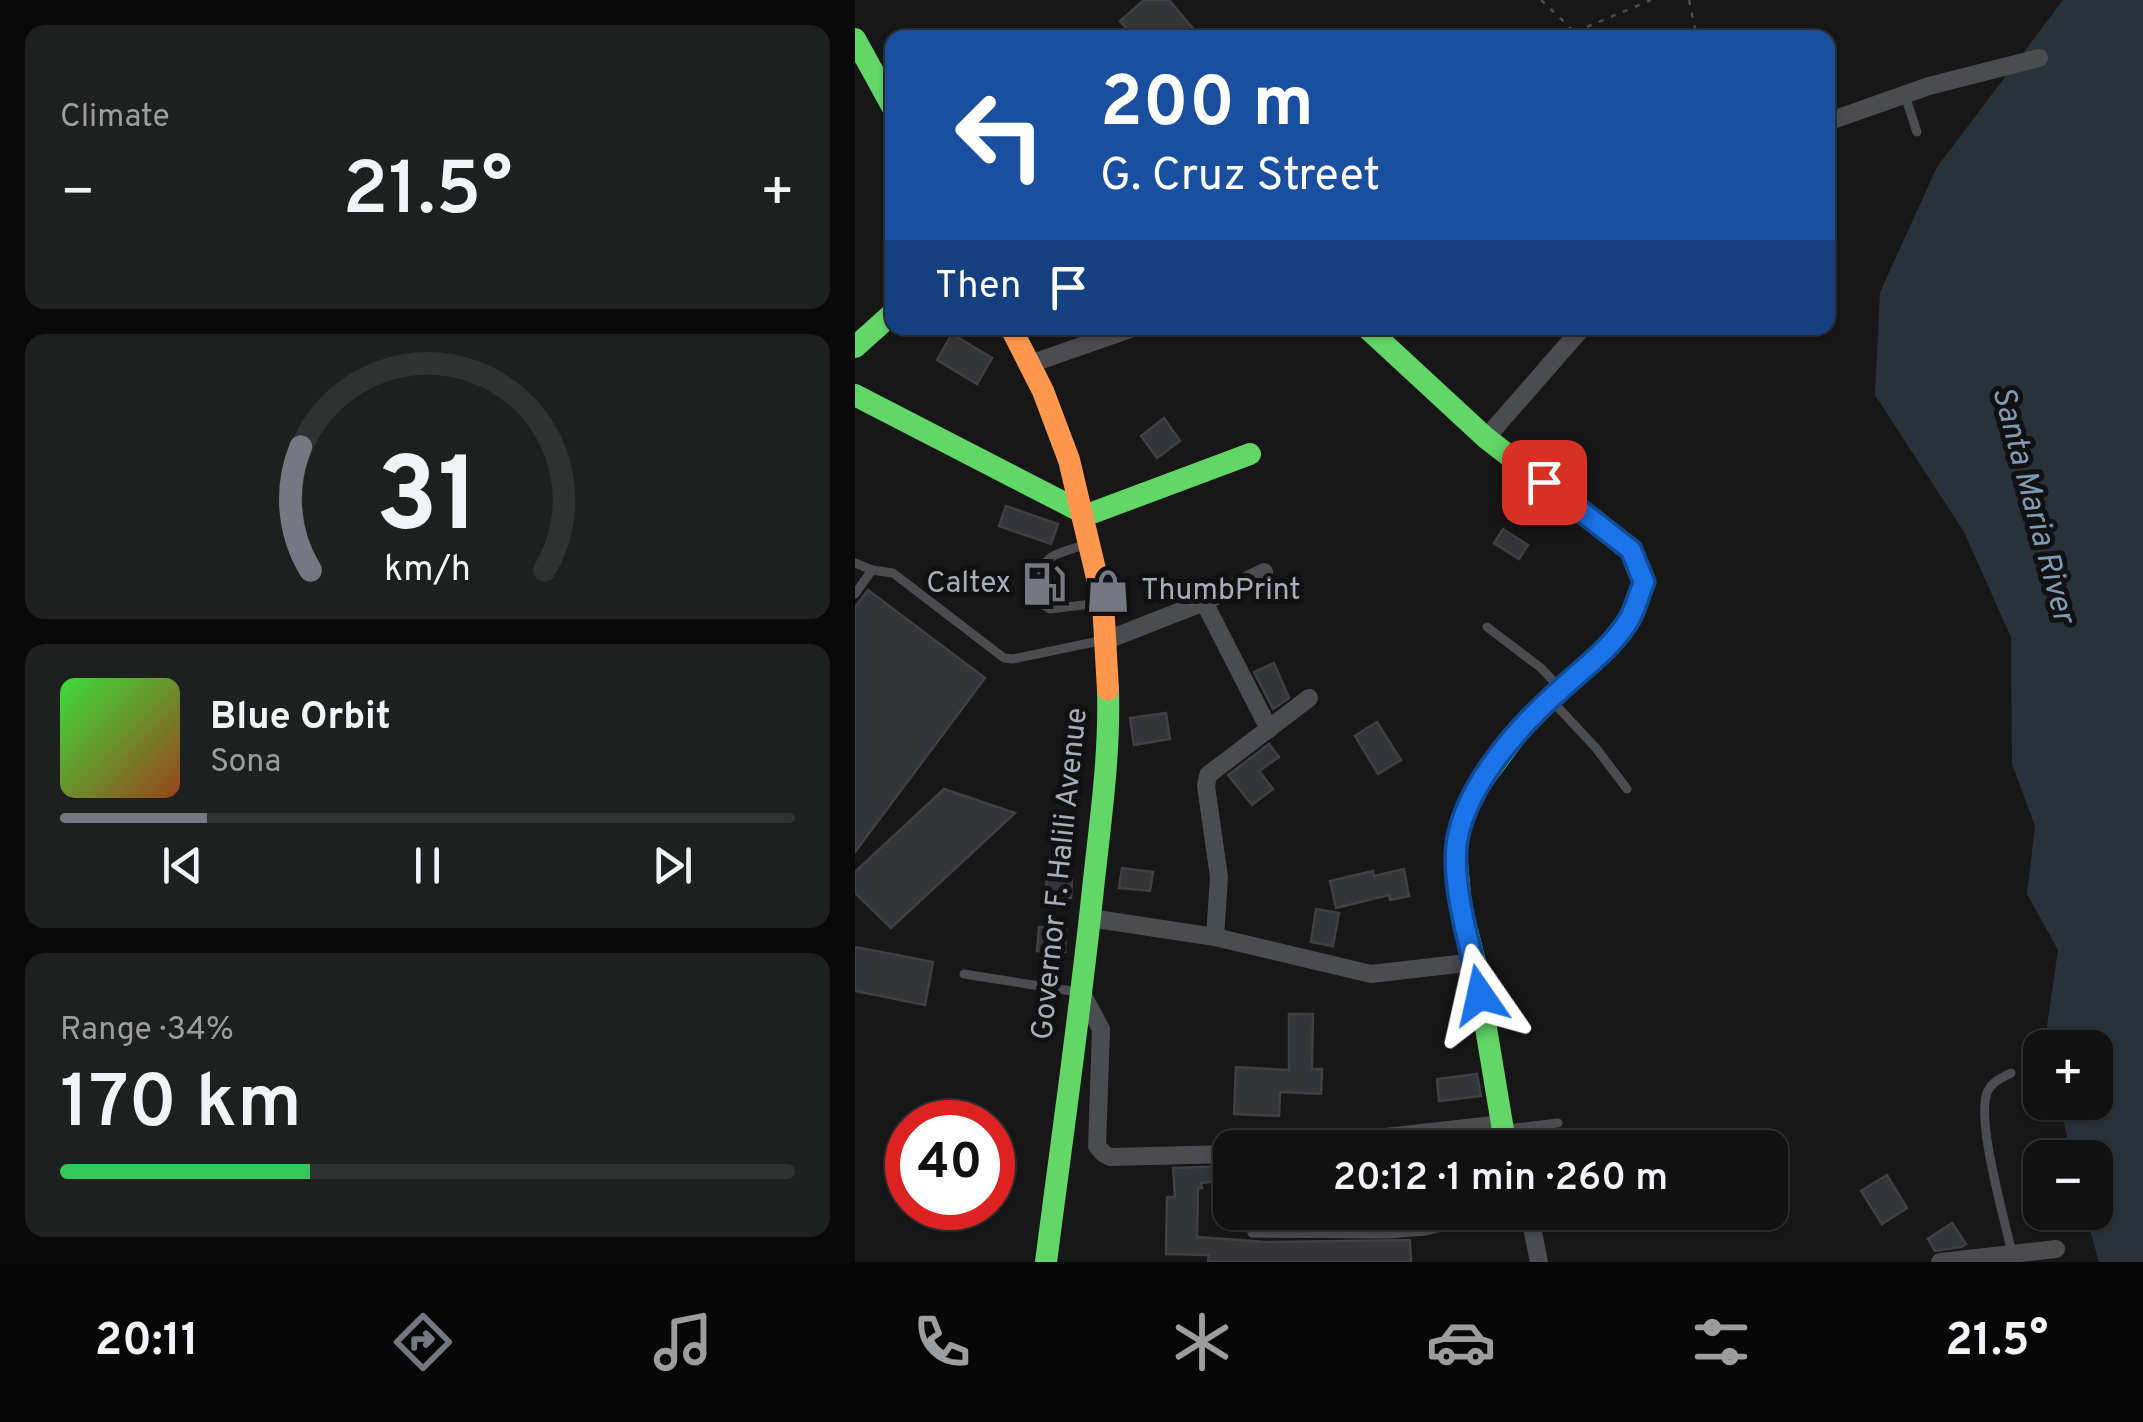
<!DOCTYPE html>
<html lang="en">
<head>
<meta charset="utf-8">
<style>
  :root { --surface:#111; --page:#1e1f1f; --text:#f1f3f6; --muted:#9c9d9f; --line:#303131; --accent:#757880 }
  body { margin:0; font-family:Overpass,sans-serif; background:var(--page); color:var(--text); height:100vh; display:flex; flex-direction:column; font-size:38px; white-space:nowrap }
  * { box-sizing:border-box; margin:0 }
  p { font-size:32px; color:var(--muted) }
  .icon { flex:none; width:55px; height:55px; fill:none; stroke:currentColor; stroke-width:2; stroke-linecap:round; stroke-linejoin:round }
  .map { position:relative; flex:1; overflow:hidden }
  .sheet { display:flex; flex-direction:column; gap:25px; padding:25px; background:#090909; width:855px }
  .sheet>* { flex:none }
  .hud { position:absolute; left:30px; top:30px; width:950px; height:305px; border-radius:20px; box-shadow:0 2px 8px #0004,0 0 0 2px var(--line); background:#1a4fa0; color:#fff; overflow:hidden }
  .fabs { position:absolute; left:1168px; top:1030px; display:grid; gap:20px }
  .fabs a { display:grid; place-items:center; width:90px; height:90px; border-radius:20px; background:var(--surface); box-shadow:0 2px 8px #0004,0 0 0 2px var(--line); font-size:50px }
  .speed { position:absolute; left:30px; top:1100px; display:flex; gap:20px; font-size:50px; font-weight:700; text-align:center }
  .speed>* { display:grid; place-content:center; width:130px; height:130px; border-radius:50%; background:var(--surface); box-shadow:0 2px 8px #0004,0 0 0 2px var(--line); line-height:1 }
  .speed .limit { border:15px solid #d22; background:#fff; color:#111 }
  .pin { position:absolute; display:grid; place-items:center; width:85px; height:85px; color:#fff; margin:-42px; border-radius:20px; box-shadow:0 5px 15px #0006 }
  .me { position:absolute; width:110px; margin:-55px; rotate:349deg; stroke-linejoin:round; filter:drop-shadow(0 0 8px #0008) }
  .turn { display:flex; align-items:center; gap:35px; height:210px; padding:0 50px; font-size:45px }
  .turn .icon { width:130px; height:130px; stroke-width:2.5 }
  .turn b { display:block; font-size:70px; line-height:85px }
  .then { display:flex; align-items:center; height:95px; padding:0 50px; background:#0003; gap:20px; font-size:38px }
  .big { font-size:75px; font-weight:600; line-height:1.1 }
  .sheet .tile { flex:1; display:flex; flex-direction:column; justify-content:center; gap:15px; min-width:0; padding:0 35px; border-radius:20px; background:var(--page) }
  .sheet .dial { align-items:center; gap:0 }
  .dial svg { height:260px; overflow:visible; fill:none; stroke:var(--line); stroke-width:7; stroke-linecap:round; text-anchor:middle }
  .dial text { fill:var(--text); stroke:none }
  .song { display:flex; align-items:center; gap:30px }
  .cover { width:120px; height:120px; border-radius:15px; background:linear-gradient(135deg,hsl(120 70% 55%),hsl(20 70% 35%)) }
  .played { height:10px; border-radius:5px; background:linear-gradient(90deg,var(--accent) 20%,var(--line) 20%) }
  .keys { display:flex; justify-content:space-around; direction:ltr }
  .heat { display:flex; justify-content:space-between; align-items:center; font-size:55px; direction:ltr }
  .charge { height:15px; border-radius:8px; background:linear-gradient(90deg,#34c759 34%,var(--line) 0) }
  .trip { position:absolute; left:358px; top:1130px; width:575px; height:100px; border-radius:20px; background:var(--surface); box-shadow:0 2px 8px #0004,0 0 0 2px var(--line); font-weight:600; line-height:100px; text-align:center }
  .tab-bar { display:flex; height:160px; justify-content:space-around; align-items:center; background:#070707; color:var(--muted) }
  .tab-bar .icon { width:70px; height:70px }
  .tab-bar .on { color:var(--accent) }
  .tab-bar b { font-size:45px; color:var(--text) }
  main { display:flex; flex:1; min-height:0 }
  .map>svg:first-child { display:block }
</style>
</head>
<body>
<main>
<section class="sheet">
<div class="tile"><p>Climate</p>
<div class="heat"><a>−</a><b class="big">21.5°</b><a>+</a></div>
</div>
<div class="tile dial"><svg viewBox="0 0 100 80">
<path d="M14 69A42 42 0 1 1 86 69"/>
<path d="M14 69A42 42 0 0 1 11 31" stroke="#757880"/>
<text x="50" y="56" font-size="32" font-weight="700">31</text>
<text x="50" y="72" font-size="11">km/h</text>
</svg></div>
<div class="tile">
<div class="song"><i class="cover"></i><div><b>Blue Orbit</b><p>Sona</p></div></div>
<div class="played"></div>
<div class="keys"><svg class="icon" aria-label="previous" viewBox="0 0 24 24"><path d="M18 5L8 12l10 7zM5 5v14"/></svg><svg class="icon" aria-label="pause" viewBox="0 0 24 24"><path d="M8 5v14M16 5v14"/></svg><svg class="icon" aria-label="next" viewBox="0 0 24 24"><path d="M6 5l10 7-10 7zM19 5v14"/></svg></div>
</div>
<div class="tile"><p>Range · 34%</p><b class="big">170 km</b><div class="charge"></div></div>
</section>
<div class="map">
<svg width="1288" height="1262" viewBox="0 0 1288 1262">
  <rect width="100%" height="100%" fill="#171717"/>
  <polygon fill="#2a3239" points="1208,0 1288,0 1288,1262 1244,1262 1230,1213 1240,1212 1240,1158 1216,1157 1205,1103 1240,1102 1240,1048 1195,1047 1192,1026 1203,950 1172,894 1180,826 1157,764 1156,637 1109,532 1020,395 1025,292 1082,167"/>
  <g fill="#343537" stroke="#3f4043" stroke-width="2.5">
    <polygon points="289,0 314,0 346,38 280,38 265,21"/>
    <polygon points="97,334 137,358 122,384 82,360"/>
    <polygon points="309,418 325,441 302,458 286,436"/>
    <polygon points="151,506 203,524 196,544 144,526"/>
    <polygon points="648,529 673,545 664,559 639,543"/>
    <polygon points="13,590 130,678 0,852 0,607"/>
    <polygon points="419,663 434,698 418,709 399,672"/>
    <polygon points="311,713 315,739 279,745 275,718"/>
    <polygon points="522,722 546,760 523,774 500,736"/>
    <polygon points="414,744 424,757 404,771 418,789 397,805 373,775"/>
    <polygon points="89,789 160,813 36,928 0,893 0,872"/>
    <polygon points="267,868 298,872 295,891 264,888"/>
    <polygon points="549,869 554,896 535,900 534,895 481,908 475,881 518,871 519,876"/>
    <polygon points="192,876 217,878 216,898 190,897"/>
    <polygon points="461,909 484,913 478,946 456,942"/>
    <polygon points="184,927 211,928 210,952 182,951"/>
    <polygon points="0,947 78,962 70,1005 0,991"/>
    <polygon points="434,1014 458,1014 457,1069 467,1069 466,1094 425,1092 424,1116 379,1114 381,1067 434,1070"/>
    <polygon points="622,1074 626,1096 584,1101 582,1079"/>
    <polygon points="375,1166 375,1180 346,1183 347,1188 343,1188 342,1237 411,1242 555,1240 556,1262 353,1262 354,1255 311,1254 312,1197 320,1197 318,1168"/>
    <polygon points="1032,1175 1052,1208 1027,1224 1006,1191"/>
    <polygon points="1097,1223 1111,1244 1106,1247 1080,1251 1073,1239"/>
  </g>
  <g fill="none" stroke-linecap="round" stroke-linejoin="round">
    <g stroke="#4d4e52" stroke-width="2.5" stroke-dasharray="5 8" stroke-linecap="butt">
      <polyline points="686,0 726,38"/>
      <polyline points="834,0 842,38"/>
      <polyline points="720,32 796,0"/>
    </g>
    <g stroke="#4b4c50" stroke-width="9">
      <polyline points="1050,96 1062,132"/>
      <path d="M232,544C189,558 183,556 187,604L195,609L245,603"/>
      <polyline points="0,563 17,570"/>
      <polyline points="0,594 17,570 38,573 149,658 158,659 249,640"/>
      <polyline points="632,627 686,668 704,687"/>
      <polyline points="697,701 741,748 772,789"/>
      <polyline points="109,974 223,992"/>
      <path d="M1156,1073C1146,1078 1136,1082 1132,1093C1121,1121 1150,1220 1157,1254"/>
      <polyline points="652,1129 703,1123"/>
      <polyline points="397,1233 533,1234 571,1231 648,1212"/>
    </g>
    <g stroke="#4b4c50" stroke-width="18">
      <polyline points="972,122 1074,86 1184,58"/>
      <polyline points="175,364 278,328"/>
      <polyline points="631,438 727,328"/>
      <polyline points="349,602 414,729"/>
      <polyline points="252,640 349,602 409,572"/>
      <polyline points="235,918 360,937 516,974 620,962"/>
      <polyline points="360,937 364,877 351,786 353,775 454,698"/>
      <polyline points="226,992 246,1029 242,1146 248,1153 255,1157 375,1154"/>
      <polyline points="433,1148 647,1124"/>
      <polyline points="674,1212 684,1262"/>
      <polyline points="1085,1262 1201,1249"/>
    </g>
    <g stroke="#63d668" stroke-width="22">
      <polyline points="0,39 38,108"/>
      <polyline points="512,328 631,438 776,550 789,582 774,619 749,651 671,722 621,789 605,826 601,853 606,906 620,962 648,1130 654,1148"/>
      <polyline points="0,347 38,313"/>
      <polyline points="0,395 223,510 229,516 395,454"/>
      <path d="M191,1262C207,1138 225,1013 238,889C245,823 255,756 253,690"/>
    </g>
    <polyline stroke="#ff974d" stroke-width="22" points="156,328 188,391 214,460 248,603 253,690"/>
  </g>
  <g fill="none" stroke-linecap="round" stroke-linejoin="round">
    <g stroke="#114b97" stroke-width="25">
      <path id="route" d="M625,995C617,948 599,900 601,852C604,792 663,727 706,689C730,667 759,646 775,618C781,607 784,594 789,582L776,550L689,482"/>
    </g>
    <use href="#route" stroke="#1a73e8" stroke-width="18"/>
  </g>
  <defs>
    <g id="fuel-bare" transform="scale(3.45)"><path d="M-5.5-6h7V0h2V4h1.3V-2.5L3-4.5l.8-.8L6-3V5H2.5V1h-1V6h-7ZM-4.2-4.7v3.2H.2V-4.7Z" fill="#757880" stroke="#111113" stroke-width="2.5" paint-order="stroke"/></g>
    <g id="shop-bare" transform="scale(3.45)"><path d="M-5-2.5h2.3a2.7 3.5 0 0 1 5.4 0H5L5.5 6h-11ZM-1.5-2.5h3a1.5 2.3 0 0 0-3 0Z" fill="#757880" stroke="#111113" stroke-width="2.5" paint-order="stroke"/></g>
  </defs>
  <g fill-rule="evenodd">
    <use href="#fuel-bare" x="189" y="584"/>
    <use href="#shop-bare" x="253" y="591"/>
  </g>
  <g text-anchor="middle" dominant-baseline="central" stroke-width="10" stroke-linejoin="round" paint-order="stroke">
    <g font-size="30" fill="#a8adb8" stroke="#111113" text-anchor="end">
      <text x="156" y="584">Caltex</text>
      <text x="286" y="591" text-anchor="start">ThumbPrint</text>
    </g>
    <g font-size="30" fill="#a8adb8" stroke="#111113">
      <text transform="translate(206 874) rotate(-84)">Governor F. Halili Avenue</text>
    </g>
    <g font-size="32" font-style="italic" fill="#7f9bb3" stroke="#111113">
      <text transform="translate(1177 505) rotate(75)">Santa Maria River</text>
    </g>
  </g>
</svg>
<div class="fabs">
<a>+</a>
<a>−</a>
</div>
<div class="speed"><div class="limit">40</div></div>
<div class="pin" style="left:689px;top:482px;background:#d93025"><svg class="icon" aria-label="arrive" viewBox="0 0 24 24"><path d="M6 21V4h12l-3 4 3 4H6"/></svg></div>
<svg class="me" style="left:625px;top:995px" viewBox="-20 -20 40 40"><path d="M0-17L14 15 0 8-14 15z" fill="#1a73e8" stroke="#fff" stroke-width="4"/></svg>
<div class="trip">20:12 · 1 min · 260 m</div>
<div class="hud">
<div class="turn"><svg class="icon" aria-label="left" viewBox="0 0 24 24"><path d="M17 20v-9H6M10 6l-5 5 5 5"/></svg><div><b>200 m</b>G. Cruz Street</div></div>
<div class="then">Then<svg class="icon" aria-label="arrive" viewBox="0 0 24 24"><path d="M6 21V4h12l-3 4 3 4H6"/></svg></div>
</div>
</div>
</main>
<nav class="tab-bar">
<b>20:11</b>
<svg class="icon on" aria-label="directions" viewBox="0 0 24 24"><path d="M12 3l9 9-9 9-9-9zM9 14v-3h6M13 9l2 2-2 2"/></svg>
<svg class="icon" aria-label="music" viewBox="0 0 24 24"><path d="M9 18V5l10-2v13"/><circle cx="6" cy="18" r="3"/><circle cx="16" cy="16" r="3"/></svg>
<svg class="icon" aria-label="phone" viewBox="0 0 24 24"><path d="M5 4h4l2 5-3 2q2 4 5 5l2-3 5 2v4C11 20 4 13 5 4z"/></svg>
<svg class="icon" aria-label="climate" viewBox="0 0 24 24"><path d="M12 3v18M4 7l16 10M4 17L20 7"/></svg>
<svg class="icon" aria-label="car" viewBox="0 0 24 24"><path d="M5 17H2v-5l4-1 3-4h7l3 4 3 1v5h-3M9 17h6M6 11h13"/><circle cx="7" cy="17" r="2"/><circle cx="17" cy="17" r="2"/></svg>
<svg class="icon" aria-label="filters" viewBox="0 0 24 24"><path d="M4 7h16M4 17h16"/><circle cx="9" cy="7" r="2"/><circle cx="15" cy="17" r="2"/></svg>
<b>21.5°</b>
</nav>
</body>
</html>
